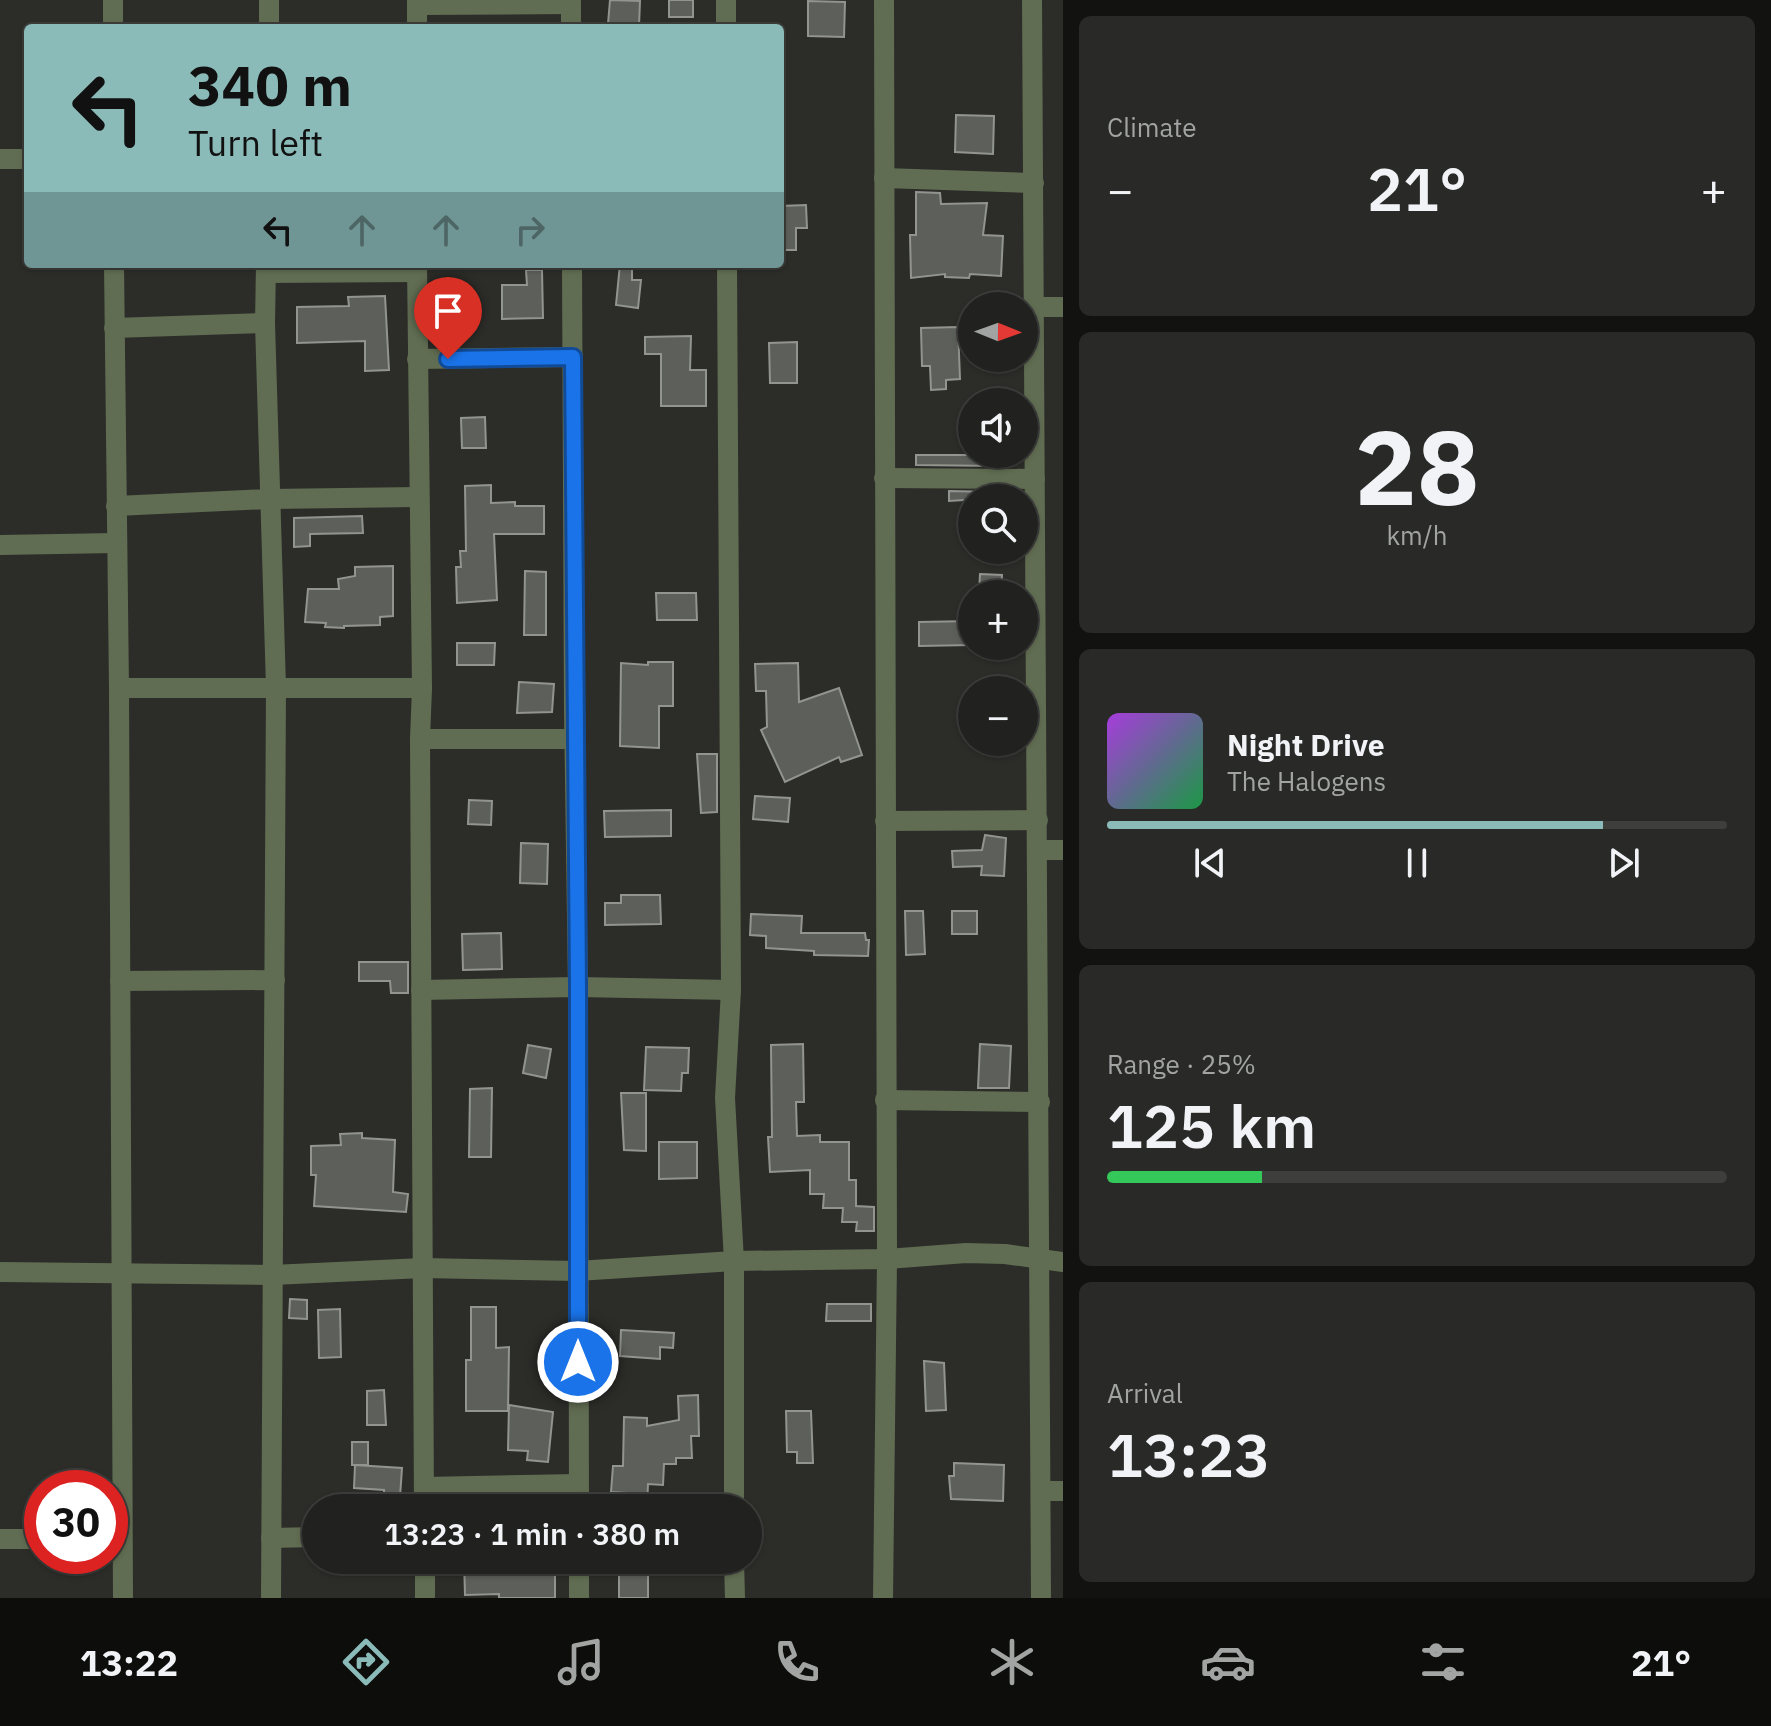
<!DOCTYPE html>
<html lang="en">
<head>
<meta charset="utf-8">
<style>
  :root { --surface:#21221f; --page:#292a28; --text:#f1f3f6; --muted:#a2a4a4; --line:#3e3f3d; --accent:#8bbbb9 }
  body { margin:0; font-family:"IBM Plex Sans",sans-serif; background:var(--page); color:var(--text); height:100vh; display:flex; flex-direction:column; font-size:30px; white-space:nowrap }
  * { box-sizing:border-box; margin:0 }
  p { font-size:26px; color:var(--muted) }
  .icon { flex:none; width:44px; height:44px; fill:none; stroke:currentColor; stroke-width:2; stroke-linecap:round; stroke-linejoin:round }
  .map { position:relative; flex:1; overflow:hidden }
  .panel { display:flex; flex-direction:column; gap:16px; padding:16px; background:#121311; width:708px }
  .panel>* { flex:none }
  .guide { position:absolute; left:24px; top:24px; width:760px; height:244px; border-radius:8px; box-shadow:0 2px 6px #0004,0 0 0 2px var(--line); background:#8bbbb9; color:#111; overflow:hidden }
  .needle { width:52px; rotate:91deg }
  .buttons { position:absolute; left:958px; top:292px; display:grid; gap:16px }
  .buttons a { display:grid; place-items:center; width:80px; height:80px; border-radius:50%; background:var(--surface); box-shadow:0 2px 6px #0004,0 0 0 2px var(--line); font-size:40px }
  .speed { position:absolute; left:24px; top:1470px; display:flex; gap:16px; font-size:40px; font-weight:700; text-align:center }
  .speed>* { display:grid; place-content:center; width:104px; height:104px; border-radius:50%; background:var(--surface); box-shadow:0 2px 6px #0004,0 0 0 2px var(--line); line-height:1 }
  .speed .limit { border:12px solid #d22; background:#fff; color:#111 }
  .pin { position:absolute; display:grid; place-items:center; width:68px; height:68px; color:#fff; margin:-82px -34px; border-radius:50% 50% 50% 0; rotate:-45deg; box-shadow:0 0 8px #0007 }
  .pin .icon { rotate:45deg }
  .me { position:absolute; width:88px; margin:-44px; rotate:0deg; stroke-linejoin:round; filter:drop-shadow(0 0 6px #0008) }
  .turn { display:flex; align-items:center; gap:28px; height:168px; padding:0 32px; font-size:36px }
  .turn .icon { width:104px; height:104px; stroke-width:2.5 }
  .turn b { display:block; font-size:56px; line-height:68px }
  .lanes { display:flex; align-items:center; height:76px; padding:0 32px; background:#0003; justify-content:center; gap:40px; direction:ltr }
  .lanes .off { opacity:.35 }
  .big { font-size:60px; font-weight:600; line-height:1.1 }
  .panel .tile { flex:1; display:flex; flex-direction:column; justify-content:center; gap:12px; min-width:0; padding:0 28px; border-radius:12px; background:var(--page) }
  .panel .dial { align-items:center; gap:0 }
  .dial b { font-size:104px; line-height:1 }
  .song { display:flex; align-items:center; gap:24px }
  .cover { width:96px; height:96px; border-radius:12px; background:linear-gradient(135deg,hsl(280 70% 55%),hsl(140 70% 35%)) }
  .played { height:8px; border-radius:4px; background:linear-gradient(90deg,var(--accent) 80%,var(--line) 80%) }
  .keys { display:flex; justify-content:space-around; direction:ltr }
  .heat { display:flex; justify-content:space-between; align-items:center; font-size:44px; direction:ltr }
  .charge { height:12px; border-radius:6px; background:linear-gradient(90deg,#34c759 25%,var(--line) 0) }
  .trip { position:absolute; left:302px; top:1494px; width:460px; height:80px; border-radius:40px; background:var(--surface); box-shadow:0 2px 6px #0004,0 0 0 2px var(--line); font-weight:600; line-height:80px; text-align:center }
  .menu { display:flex; height:128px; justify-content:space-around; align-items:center; background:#0d0e0c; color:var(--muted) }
  .menu .icon { width:56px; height:56px }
  .menu .current { color:var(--accent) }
  .menu b { font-size:36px; color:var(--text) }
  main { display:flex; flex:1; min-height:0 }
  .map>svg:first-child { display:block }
</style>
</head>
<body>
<main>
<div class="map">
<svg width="1063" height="1598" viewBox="0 0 1063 1598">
  <rect width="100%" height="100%" fill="#2c2d29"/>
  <g fill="#5d5f5a" stroke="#92948f" stroke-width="2">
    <polygon points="610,0 640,1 639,26 608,24"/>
    <rect x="669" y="0" width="24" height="17"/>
    <polygon points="808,1 845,2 844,37 808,36"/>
    <polygon points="956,115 994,116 993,154 955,152"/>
    <polygon points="916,192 940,193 941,204 987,203 983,235 1003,236 1001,276 970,274 969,278 945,277 945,274 911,278 910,235 916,235"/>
    <polygon points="806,205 807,228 796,228 796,250 780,250 780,206"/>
    <polygon points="620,264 632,264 632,280 641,280 638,308 616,305"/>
    <polygon points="526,270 542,270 543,318 502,319 502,285 527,285"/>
    <polygon points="385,296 389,370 365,371 365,341 297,343 297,307 349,306 348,297"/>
    <polygon points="958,327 960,379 946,380 946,389 931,390 930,366 922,366 921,328"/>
    <polygon points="691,336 690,370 706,370 706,406 661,406 661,354 645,354 645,337"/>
    <polygon points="797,342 797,383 770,383 769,343"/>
    <polygon points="485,417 486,448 462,448 461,418"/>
    <polygon points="916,455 996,455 996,466 916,465"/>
    <polygon points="491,485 491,503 515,502 515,506 544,506 544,534 494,534 497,600 457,603 456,567 461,567 460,551 466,551 465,486"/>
    <polygon points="949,491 996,492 996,498 949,501"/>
    <polygon points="362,516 363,533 310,534 310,546 294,547 294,518"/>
    <polygon points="393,566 393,616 380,617 380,625 344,626 344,628 325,627 326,623 305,622 308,589 339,589 338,579 355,576 355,567"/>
    <polygon points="525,571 546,572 546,635 524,635"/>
    <polygon points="980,574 1002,575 1001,594 979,594"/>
    <polygon points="656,593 696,593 697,620 657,620"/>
    <polygon points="972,621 972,645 919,646 919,622"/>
    <polygon points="457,643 495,643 494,665 457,665"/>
    <polygon points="648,662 673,662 673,706 659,706 659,748 620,746 621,663 648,665"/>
    <polygon points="798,663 799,702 839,688 862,755 841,762 839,757 785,782 761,730 767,727 766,691 756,691 755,664"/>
    <polygon points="519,682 554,684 552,712 517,713"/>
    <polygon points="697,754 717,754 717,812 701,813"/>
    <polygon points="755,796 790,798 788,822 753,819"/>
    <polygon points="469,800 492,801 491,825 468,824"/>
    <polygon points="671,810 671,836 605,837 604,811"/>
    <polygon points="985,835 1006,838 1004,876 981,875 982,866 953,867 952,851 982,850"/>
    <polygon points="521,843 548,844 547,884 520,883"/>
    <polygon points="621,895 660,895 661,924 605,925 605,903 621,903"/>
    <polygon points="905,911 923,911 925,954 906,955"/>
    <rect x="952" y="911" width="25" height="23"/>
    <polygon points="751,914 802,916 801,933 865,933 866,940 869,940 868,956 814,955 814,951 766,948 766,936 750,935"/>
    <polygon points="501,933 502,969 463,970 462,934"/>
    <polygon points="359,962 408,962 408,993 391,993 390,981 359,981"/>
    <polygon points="803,1044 804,1102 796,1102 797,1136 820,1135 820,1142 849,1142 849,1180 856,1180 856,1206 874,1207 874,1231 856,1231 857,1222 842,1222 843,1208 823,1208 824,1194 810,1194 810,1170 770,1172 768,1137 772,1137 771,1045"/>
    <polygon points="980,1044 1011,1046 1009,1088 978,1088"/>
    <polygon points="528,1045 551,1049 546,1078 523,1073"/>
    <polygon points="646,1047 689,1048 688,1073 682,1073 681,1091 644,1090"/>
    <polygon points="492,1088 491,1157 469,1157 470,1089"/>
    <polygon points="621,1093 646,1093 646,1151 624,1150"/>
    <polygon points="362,1133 362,1138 395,1140 393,1192 408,1194 406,1212 314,1206 316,1175 311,1175 311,1146 341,1145 340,1134"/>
    <polygon points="659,1142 697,1142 697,1178 659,1179"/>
    <polygon points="290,1299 307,1300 307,1319 289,1318"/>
    <polygon points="827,1304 871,1304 871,1321 826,1321"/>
    <polygon points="471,1307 496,1307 496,1348 509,1347 508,1411 466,1411 466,1360 471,1360"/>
    <polygon points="340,1309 341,1357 319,1358 318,1310"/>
    <polygon points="621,1330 674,1333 673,1348 660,1347 660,1359 620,1356"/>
    <polygon points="924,1361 944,1363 946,1410 926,1411"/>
    <polygon points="384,1390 386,1425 367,1425 367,1391"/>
    <polygon points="698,1395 699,1436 691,1436 692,1458 676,1458 676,1464 664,1464 663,1485 648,1484 647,1508 626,1508 626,1493 611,1492 613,1466 623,1466 624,1417 647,1418 647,1426 679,1420 678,1396"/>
    <polygon points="509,1405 553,1412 548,1462 527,1460 528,1451 508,1450"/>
    <polygon points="786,1411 811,1411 813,1463 797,1463 797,1452 787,1452"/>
    <rect x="352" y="1442" width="16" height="23"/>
    <polygon points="954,1463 1004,1465 1003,1501 951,1499 949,1476 954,1476"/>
    <polygon points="355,1465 402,1468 400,1497 384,1496 384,1490 354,1488"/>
    <polygon points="464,1560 489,1560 488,1568 555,1567 555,1598 499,1598 499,1594 465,1595"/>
    <rect x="619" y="1560" width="29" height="38"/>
  </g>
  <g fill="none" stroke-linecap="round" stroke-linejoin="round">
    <g stroke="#616d52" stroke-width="20">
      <polyline points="417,0 417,28"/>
      <polyline points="571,0 571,28"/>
      <polyline points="726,0 726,28"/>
      <polyline points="1032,0 1041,1598"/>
      <polyline points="417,5 571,4"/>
      <polyline points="113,28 113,0"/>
      <polyline points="269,28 269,0"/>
      <polyline points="0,159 28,159"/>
      <polyline points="884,178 1034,183"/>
      <polyline points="114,264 119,688 123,1598"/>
      <polyline points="266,264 265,323 276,687 271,1598"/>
      <polyline points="417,264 422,688 420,739 424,1508"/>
      <polyline points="572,264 574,712 578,987 579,1508"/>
      <polyline points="727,264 731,990 725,1098 734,1261 734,1508"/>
      <polyline points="266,273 417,272"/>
      <polyline points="1034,307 1063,307"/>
      <polyline points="114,328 265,323"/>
      <polyline points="417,359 573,357"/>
      <polyline points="884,478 1035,479"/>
      <polyline points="116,506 269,499 418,497"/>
      <polyline points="0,545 116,543"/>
      <polyline points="119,688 422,688"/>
      <polyline points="420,739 574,739"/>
      <polyline points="885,821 1038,820"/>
      <polyline points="1037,850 1063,850"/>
      <polyline points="120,981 275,980"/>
      <polyline points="421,990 578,987 731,990"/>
      <polyline points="885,1100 1040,1102"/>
      <polyline points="0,1272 272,1275 423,1268 577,1271 734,1261 887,1259 966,1253 1005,1254 1063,1262"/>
      <polyline points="424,1487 578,1484"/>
      <polyline points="1041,1491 1063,1491"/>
      <polyline points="271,1538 316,1537"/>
      <polyline points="0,1539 42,1539"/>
      <polyline points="425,1560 425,1598"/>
      <polyline points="579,1560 579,1598"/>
      <polyline points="734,1560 735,1598"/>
      <polyline points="883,1598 887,1259 884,0"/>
    </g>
  </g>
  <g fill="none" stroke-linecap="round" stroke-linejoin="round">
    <g stroke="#114b97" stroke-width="20">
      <polyline id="route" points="448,359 573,357 578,987 578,1362"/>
    </g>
    <use href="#route" stroke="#1a73e8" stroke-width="14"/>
  </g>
</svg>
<div class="buttons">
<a><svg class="needle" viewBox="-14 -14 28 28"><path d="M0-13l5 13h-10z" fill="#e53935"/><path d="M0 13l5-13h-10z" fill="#a2a4a4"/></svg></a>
<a><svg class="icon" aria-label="sound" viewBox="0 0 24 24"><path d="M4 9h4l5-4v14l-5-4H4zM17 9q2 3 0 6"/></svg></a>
<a><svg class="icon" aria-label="search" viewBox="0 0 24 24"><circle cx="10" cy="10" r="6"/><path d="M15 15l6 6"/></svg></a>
<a>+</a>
<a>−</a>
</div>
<div class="speed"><div class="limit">30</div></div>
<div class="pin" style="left:448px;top:359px;background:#d93025"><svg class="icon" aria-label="arrive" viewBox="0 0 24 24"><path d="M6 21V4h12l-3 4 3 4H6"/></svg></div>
<svg class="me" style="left:578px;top:1362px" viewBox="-20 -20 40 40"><circle r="17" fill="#1a73e8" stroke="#fff" stroke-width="3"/><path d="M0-11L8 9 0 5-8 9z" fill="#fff"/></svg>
<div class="trip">13:23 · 1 min · 380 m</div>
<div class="guide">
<div class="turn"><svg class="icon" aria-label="left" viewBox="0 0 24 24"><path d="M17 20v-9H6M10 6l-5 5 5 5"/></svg><div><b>340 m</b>Turn left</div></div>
<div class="lanes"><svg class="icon" aria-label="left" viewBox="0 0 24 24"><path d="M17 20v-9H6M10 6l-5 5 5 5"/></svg><svg class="icon off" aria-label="ahead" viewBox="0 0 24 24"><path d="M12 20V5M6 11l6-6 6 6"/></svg><svg class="icon off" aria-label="ahead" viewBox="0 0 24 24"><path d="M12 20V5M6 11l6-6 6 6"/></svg><svg class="icon off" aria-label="right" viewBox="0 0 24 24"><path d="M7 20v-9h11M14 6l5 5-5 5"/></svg></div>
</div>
</div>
<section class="panel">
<div class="tile"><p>Climate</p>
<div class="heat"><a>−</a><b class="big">21°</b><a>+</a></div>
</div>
<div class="tile dial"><b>28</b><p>km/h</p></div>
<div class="tile">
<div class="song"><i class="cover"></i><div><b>Night Drive</b><p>The Halogens</p></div></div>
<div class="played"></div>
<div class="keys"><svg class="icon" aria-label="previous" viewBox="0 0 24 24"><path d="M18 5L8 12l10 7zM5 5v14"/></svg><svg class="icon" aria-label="pause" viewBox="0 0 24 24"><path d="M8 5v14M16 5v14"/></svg><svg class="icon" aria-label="next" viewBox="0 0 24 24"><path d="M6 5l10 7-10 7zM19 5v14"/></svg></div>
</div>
<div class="tile"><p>Range · 25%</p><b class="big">125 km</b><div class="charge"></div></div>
<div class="tile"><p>Arrival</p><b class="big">13:23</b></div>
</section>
</main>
<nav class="menu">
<b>13:22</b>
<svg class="icon current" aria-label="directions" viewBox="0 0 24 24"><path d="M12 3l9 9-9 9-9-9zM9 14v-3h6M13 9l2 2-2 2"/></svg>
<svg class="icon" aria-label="music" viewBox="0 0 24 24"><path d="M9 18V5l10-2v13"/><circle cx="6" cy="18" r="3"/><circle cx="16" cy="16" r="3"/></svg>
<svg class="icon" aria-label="phone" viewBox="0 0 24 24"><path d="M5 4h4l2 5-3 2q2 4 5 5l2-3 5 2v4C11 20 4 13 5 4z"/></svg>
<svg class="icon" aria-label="climate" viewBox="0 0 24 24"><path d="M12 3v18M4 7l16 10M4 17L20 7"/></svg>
<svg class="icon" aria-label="car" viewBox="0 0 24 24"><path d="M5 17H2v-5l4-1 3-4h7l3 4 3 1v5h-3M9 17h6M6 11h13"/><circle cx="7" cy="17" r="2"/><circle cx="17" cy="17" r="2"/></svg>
<svg class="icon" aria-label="filters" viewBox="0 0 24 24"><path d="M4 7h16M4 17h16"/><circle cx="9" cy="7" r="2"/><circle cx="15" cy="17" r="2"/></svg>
<b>21°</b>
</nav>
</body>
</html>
